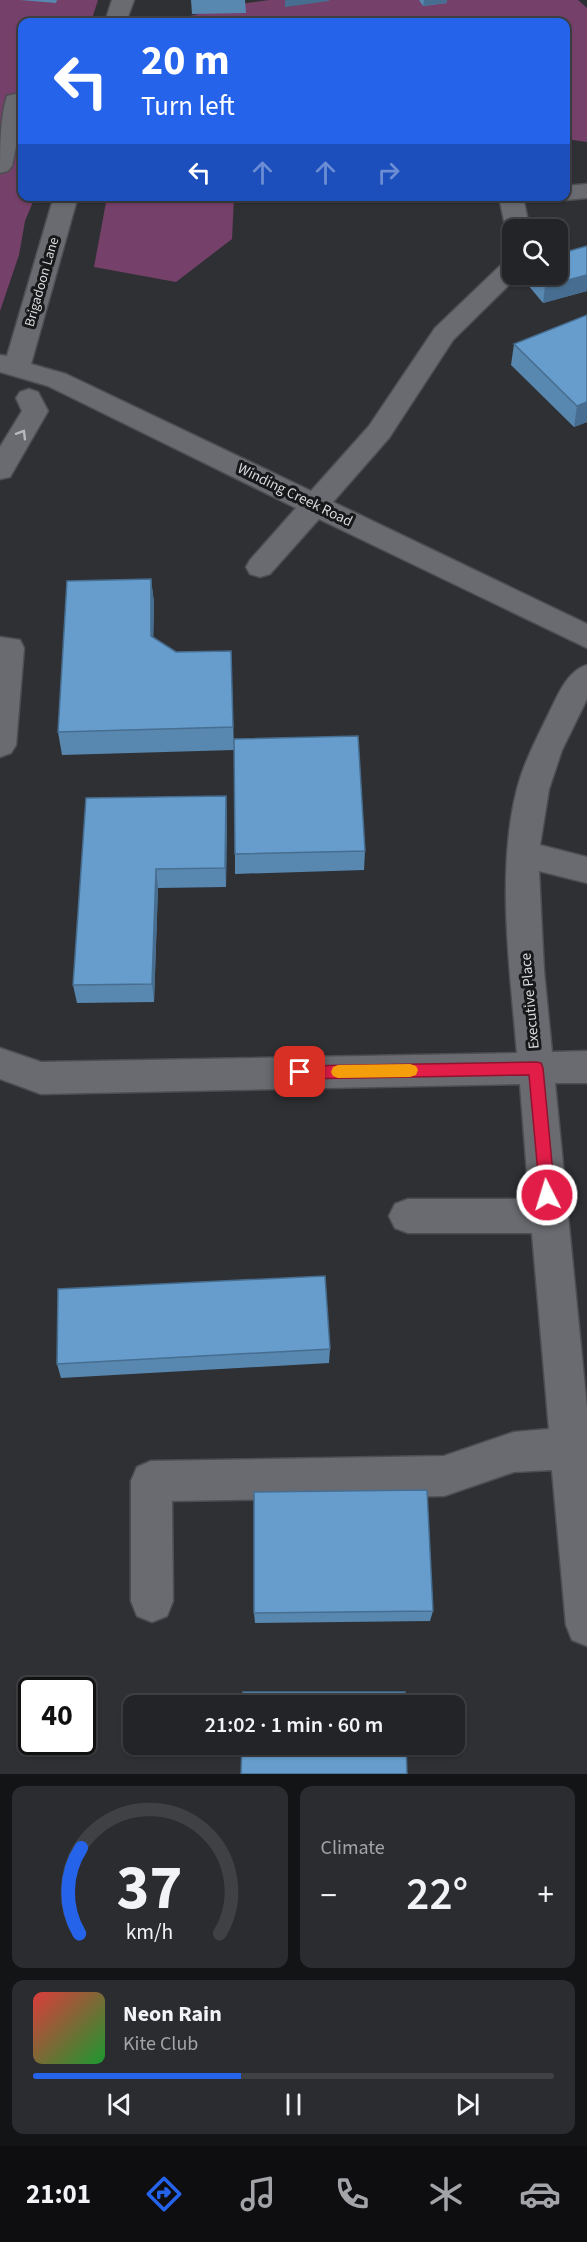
<!DOCTYPE html>
<html lang="en">
<head>
<meta charset="utf-8">
<style>
  :root { --surface:#232427; --page:#2b2c2f; --text:#f1f3f6; --muted:#a3a4a7; --line:#404144; --accent:#2563eb }
  body { margin:0; font-family:"Source Sans 3",sans-serif; background:var(--page); color:var(--text); height:100vh; display:flex; flex-direction:column; font-size:22px; white-space:nowrap }
  * { box-sizing:border-box; margin:0 }
  p { font-size:20px; color:var(--muted) }
  .icon { flex:none; width:33px; height:33px; fill:none; stroke:currentColor; stroke-width:2; stroke-linecap:round; stroke-linejoin:round }
  .map { position:relative; height:1774px; overflow:hidden }
  .details { display:flex; flex-direction:column; gap:12px; padding:12px; background:#131415; flex:1 }
  .details>* { flex:none }
  .hud { position:absolute; left:18px; top:18px; width:552px; height:183px; border-radius:12px; box-shadow:0 2px 4px #0004,0 0 0 2px var(--line); background:#2563eb; color:#fff; overflow:hidden }
  .buttons { position:absolute; left:502px; top:219px; display:grid; gap:12px }
  .buttons a { display:grid; place-items:center; width:66px; height:66px; border-radius:12px; background:var(--surface); box-shadow:0 2px 4px #0004,0 0 0 2px var(--line); font-size:30px }
  .speed { position:absolute; left:18px; top:1677px; display:flex; gap:12px; font-size:30px; font-weight:700; text-align:center }
  .speed>* { display:grid; place-content:center; width:78px; height:78px; border-radius:50%; background:var(--surface); box-shadow:0 2px 4px #0004,0 0 0 2px var(--line); line-height:1 }
  .speed .limit { border:3px solid #111; border-radius:9px; background:#fff; color:#111 }
  .pin { position:absolute; display:grid; place-items:center; width:51px; height:51px; color:#fff; margin:-26px; border-radius:12px; box-shadow:0 3px 9px #0006 }
  .me { position:absolute; width:66px; margin:-33px; rotate:355deg; stroke-linejoin:round; filter:drop-shadow(0 0 4px #0008) }
  .turn { display:flex; align-items:center; gap:21px; height:126px; padding:0 24px; font-size:27px }
  .turn .icon { width:78px; height:78px; stroke-width:2.5 }
  .turn b { display:block; font-size:42px; line-height:51px }
  .lanes { display:flex; align-items:center; height:57px; padding:0 24px; background:#0003; justify-content:center; gap:30px; direction:ltr }
  .lanes .off { opacity:.35 }
  .big { font-size:45px; font-weight:600; line-height:1.1 }
  .details .widget { flex:1; display:flex; flex-direction:column; justify-content:center; gap:9px; min-width:0; padding:0 21px; border-radius:12px; background:var(--page) }
  .details .dial { align-items:center; gap:0 }
  .dial svg { height:156px; overflow:visible; fill:none; stroke:var(--line); stroke-width:7; stroke-linecap:round; text-anchor:middle }
  .dial text { fill:var(--text); stroke:none }
  .song { display:flex; align-items:center; gap:18px }
  .cover { width:72px; height:72px; border-radius:9px; background:linear-gradient(135deg,hsl(0 70% 55%),hsl(130 70% 35%)) }
  .played { height:6px; border-radius:3px; background:linear-gradient(90deg,var(--accent) 40%,var(--line) 40%) }
  .keys { display:flex; justify-content:space-around; direction:ltr }
  .heat { display:flex; justify-content:space-between; align-items:center; font-size:33px; direction:ltr }
  .details .tiles { flex:1; display:grid; gap:12px; grid-template-columns:1fr 1fr }
  .widget:last-child { grid-column:span 2 }
  .trip { position:absolute; left:123px; top:1695px; width:342px; height:60px; border-radius:12px; background:var(--surface); box-shadow:0 2px 4px #0004,0 0 0 2px var(--line); font-weight:600; line-height:60px; text-align:center }
  .dock { display:flex; height:96px; justify-content:space-around; align-items:center; background:#0e0e10; color:var(--muted) }
  .dock .icon { width:42px; height:42px }
  .dock .active { color:var(--accent) }
  .dock b { font-size:27px; color:var(--text) }
  .map>svg:first-child { display:block }
</style>
</head>
<body>
<div class="map">
<svg width="587" height="1774" viewBox="0 0 587 1774">
  <rect width="100%" height="100%" fill="#2f3034"/>
  <g fill="#754069">
    <polygon points="0,0 98,0 91,22 22,22 22,196 35,197 25,221 19,255 0,311"/>
    <polygon points="269,0 578,0 587,8 587,142 566,139 566,22 180,22 186,17 240,4"/>
    <polygon points="107,197 234,197 232,239 176,282 94,267"/>
  </g>
  <g fill="none" stroke-linecap="round" stroke-linejoin="round">
    <g stroke="#4d4e52" stroke-width="3">
      <g id="minor">
        <polygon points="112,0 134,0 126,22 105,22"/>
        <path d="M15,94L22,96V118L12,166L8,171L0,173C0,150 0,116 7,96Z"/>
        <polygon points="587,184 587,198 566,200 557,196 566,196 566,186"/>
        <polygon points="54,196 78,196 31,364 66,374 311,491 369,426 435,328 504,262 513,259 513,274 520,274 453,340 389,438 333,502 587,624 587,648 319,519 270,574 260,577 250,574 246,567 250,560 296,508 48,386 0,372 0,355 7,356"/>
        <polygon points="531,196 524,202 530,230 513,230 513,236 509,235 506,230 499,197"/>
        <polygon points="29,389 38,392 48,411 10,477 0,479 0,447 22,411 16,398 20,392"/>
        <polygon points="0,637 20,640 24,648 16,745 11,753 0,757"/>
        <path d="M587,665V699L562,750L549,789L540,845L587,857V883L539,871L544,971L552,1052L587,1051V1083H555L587,1408V1646L572,1640L566,1625L552,1470L514,1472L444,1496L172,1501L173,1601L167,1616L152,1622L137,1616L131,1601V1481L137,1467L151,1461L444,1456L514,1432L549,1429L532,1233H408L395,1228L389,1216L395,1204L408,1199H529L520,1084L41,1094L0,1079V1048L41,1062L517,1053C510,969 496,871 517,789C524,762 537,738 549,713C558,695 567,671 587,665Z"/>
      </g>
    </g>
    <use href="#minor" fill="#6a6b70" fill-rule="evenodd"/>
  </g>
  <g fill="#5887b0">
    <polygon points="20,0 57,0 56,3"/>
    <polygon points="191,0 245,0 246,13 192,14"/>
    <polygon points="419,0 447,0 447,3 423,6"/>
    <polygon points="587,246 587,291 543,303 523,279 524,274 558,274"/>
    <polygon points="587,315 587,422 574,427 511,365 514,344"/>
    <polygon points="151,579 154,603 153,638 176,652 231,651 234,750 62,755 58,732"/>
    <polygon points="226,796 227,815 226,887 158,888 154,1002 77,1003 73,985 86,798"/>
    <polygon points="365,851 364,870 235,874 235,854"/>
    <polygon points="330,1349 329,1363 61,1378 57,1364"/>
    <polygon points="433,1611 430,1621 255,1623 254,1613"/>
  </g>
  <g fill="#476e90">
    <polygon points="285,0 329,0 329,1 285,7"/>
    <polygon points="424,0 447,0 447,3 423,6"/>
    <polygon points="587,275 587,291 543,303 545,286"/>
    <polygon points="587,402 587,422 574,427 577,406"/>
    <polygon points="151,579 154,603 153,660 151,636"/>
    <polygon points="226,796 227,815 226,887 225,868"/>
    <polygon points="156,869 158,888 154,1002 152,984"/>
  </g>
  <g fill="#669dcd" stroke="#476e90" stroke-width="1.5">
    <polygon points="587,246 587,275 545,286 535,274 558,274 558,254"/>
    <polygon points="587,315 587,402 577,406 514,344"/>
    <polygon points="151,579 151,636 176,652 231,651 233,727 58,732 67,581"/>
    <polygon points="358,736 365,851 235,854 234,739"/>
    <polygon points="226,796 225,868 156,869 152,984 73,985 86,798"/>
    <polygon points="325,1276 330,1349 57,1364 58,1289"/>
    <polygon points="427,1490 433,1611 254,1613 254,1492"/>
    <polygon points="243,1692 405,1692 405,1706 242,1706"/>
    <polygon points="242,1744 406,1744 407,1774 241,1774"/>
  </g>
  <defs><path id="oneway-chevron" d="M-2-3.5L2.5 0L-2 3.5" fill="none" stroke-width="1.6" stroke-linecap="round" stroke-linejoin="round" transform="scale(1.5)"/></defs>
  <use stroke="#b8b9bc" href="#oneway-chevron" transform="translate(22 434) rotate(-59)"/>
  <polygon fill="#e11d48" stroke="#92132f" stroke-width="1.5" points="536,1062 541,1063 543,1068 555,1195 553,1200 547,1202 542,1200 540,1195 529,1075 300,1079 295,1077 293,1072 295,1068 300,1066"/>
  <polygon fill="#f59e0b" points="410,1064 416,1066 418,1070 416,1075 410,1077 338,1078 333,1076 331,1072 333,1067 338,1065"/>
  <g text-anchor="middle" dominant-baseline="central" stroke-width="6" stroke-linejoin="round" paint-order="stroke">
    <g font-size="14" fill="#d9dadd" stroke="#17181a">
      <text transform="translate(42 282) rotate(-74)">Brigadoon Lane</text>
    </g>
    <g font-size="15" fill="#d9dadd" stroke="#17181a">
      <text transform="translate(295 495) rotate(26)">Winding Creek Road</text>
      <text transform="translate(530 1001) rotate(-95)">Executive Place</text>
    </g>
  </g>
</svg>
<div class="buttons">
<a><svg class="icon" aria-label="search" viewBox="0 0 24 24"><circle cx="10" cy="10" r="6"/><path d="M15 15l6 6"/></svg></a>
</div>
<div class="speed"><div class="limit">40</div></div>
<div class="pin" style="left:300px;top:1072px;background:#d93025"><svg class="icon" aria-label="arrive" viewBox="0 0 24 24"><path d="M6 21V4h12l-3 4 3 4H6"/></svg></div>
<svg class="me" style="left:547px;top:1195px" viewBox="-20 -20 40 40"><circle r="17" fill="#e11d48" stroke="#fff" stroke-width="3"/><path d="M0-11L8 9 0 5-8 9z" fill="#fff"/></svg>
<div class="trip">21:02 · 1 min · 60 m</div>
<div class="hud">
<div class="turn"><svg class="icon" aria-label="left" viewBox="0 0 24 24"><path d="M17 20v-9H6M10 6l-5 5 5 5"/></svg><div><b>20 m</b>Turn left</div></div>
<div class="lanes"><svg class="icon" aria-label="left" viewBox="0 0 24 24"><path d="M17 20v-9H6M10 6l-5 5 5 5"/></svg><svg class="icon off" aria-label="ahead" viewBox="0 0 24 24"><path d="M12 20V5M6 11l6-6 6 6"/></svg><svg class="icon off" aria-label="ahead" viewBox="0 0 24 24"><path d="M12 20V5M6 11l6-6 6 6"/></svg><svg class="icon off" aria-label="right" viewBox="0 0 24 24"><path d="M7 20v-9h11M14 6l5 5-5 5"/></svg></div>
</div>
</div>
<section class="details">
<div class="tiles">
<div class="widget dial"><svg viewBox="0 0 100 80">
<path d="M14 69A42 42 0 1 1 86 69"/>
<path d="M14 69A42 42 0 0 1 15 25" stroke="#2563eb"/>
<text x="50" y="56" font-size="32" font-weight="700">37</text>
<text x="50" y="72" font-size="11">km/h</text>
</svg></div>
<div class="widget"><p>Climate</p>
<div class="heat"><a>−</a><b class="big">22°</b><a>+</a></div>
</div>
<div class="widget">
<div class="song"><i class="cover"></i><div><b>Neon Rain</b><p>Kite Club</p></div></div>
<div class="played"></div>
<div class="keys"><svg class="icon" aria-label="previous" viewBox="0 0 24 24"><path d="M18 5L8 12l10 7zM5 5v14"/></svg><svg class="icon" aria-label="pause" viewBox="0 0 24 24"><path d="M8 5v14M16 5v14"/></svg><svg class="icon" aria-label="next" viewBox="0 0 24 24"><path d="M6 5l10 7-10 7zM19 5v14"/></svg></div>
</div>
</div>
</section>
<nav class="dock">
<b>21:01</b>
<svg class="icon active" aria-label="directions" viewBox="0 0 24 24"><path d="M12 3l9 9-9 9-9-9zM9 14v-3h6M13 9l2 2-2 2"/></svg>
<svg class="icon" aria-label="music" viewBox="0 0 24 24"><path d="M9 18V5l10-2v13"/><circle cx="6" cy="18" r="3"/><circle cx="16" cy="16" r="3"/></svg>
<svg class="icon" aria-label="phone" viewBox="0 0 24 24"><path d="M5 4h4l2 5-3 2q2 4 5 5l2-3 5 2v4C11 20 4 13 5 4z"/></svg>
<svg class="icon" aria-label="climate" viewBox="0 0 24 24"><path d="M12 3v18M4 7l16 10M4 17L20 7"/></svg>
<svg class="icon" aria-label="car" viewBox="0 0 24 24"><path d="M5 17H2v-5l4-1 3-4h7l3 4 3 1v5h-3M9 17h6M6 11h13"/><circle cx="7" cy="17" r="2"/><circle cx="17" cy="17" r="2"/></svg>
</nav>
</body>
</html>
